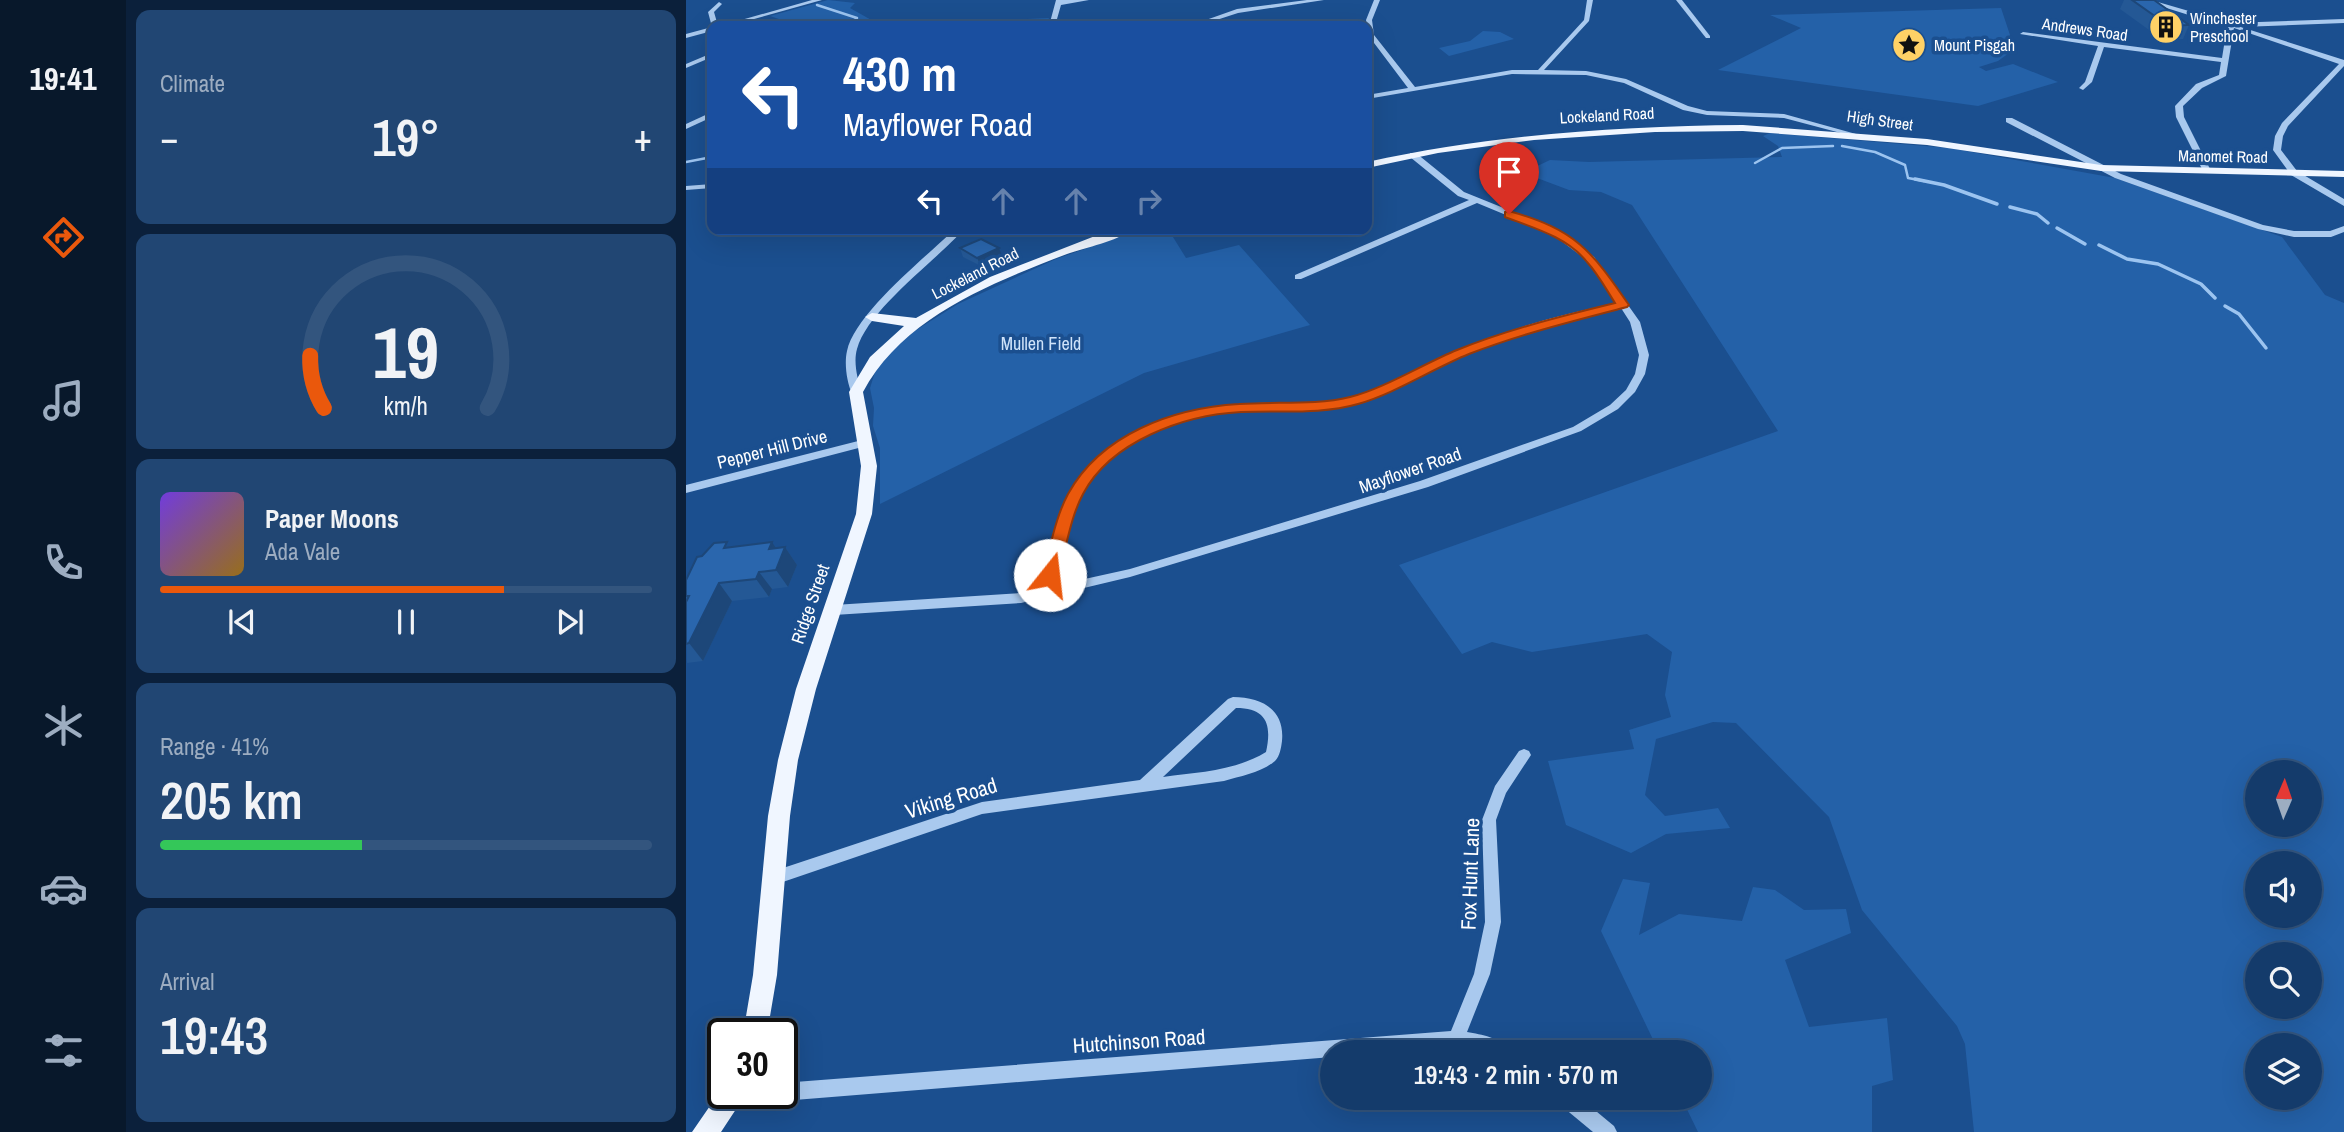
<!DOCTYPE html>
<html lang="en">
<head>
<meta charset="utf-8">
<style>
  :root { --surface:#143b6b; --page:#214673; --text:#f1f3f6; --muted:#9dadc1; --line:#33557e; --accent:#ea580c }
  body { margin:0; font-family:"Archivo Narrow",sans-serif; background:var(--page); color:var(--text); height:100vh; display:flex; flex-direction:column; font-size:26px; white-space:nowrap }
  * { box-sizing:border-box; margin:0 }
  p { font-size:23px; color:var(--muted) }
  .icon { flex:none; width:38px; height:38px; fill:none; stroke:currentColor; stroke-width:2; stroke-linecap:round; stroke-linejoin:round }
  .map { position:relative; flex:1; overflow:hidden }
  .side { display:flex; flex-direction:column; gap:10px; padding:10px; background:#0b203b; width:560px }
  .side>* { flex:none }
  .hud { position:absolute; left:21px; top:21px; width:665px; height:214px; border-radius:14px; box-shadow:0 7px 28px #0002,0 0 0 2px var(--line); background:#1a4fa0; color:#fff; overflow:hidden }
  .needle { width:46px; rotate:2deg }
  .buttons { position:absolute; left:1559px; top:760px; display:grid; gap:14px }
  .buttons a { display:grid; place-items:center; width:77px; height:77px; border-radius:50%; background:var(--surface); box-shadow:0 7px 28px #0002,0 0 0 2px var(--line); font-size:35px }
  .speed { position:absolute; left:21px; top:1018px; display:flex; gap:14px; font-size:35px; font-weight:700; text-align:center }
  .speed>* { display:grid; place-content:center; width:91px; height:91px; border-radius:50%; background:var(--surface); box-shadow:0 7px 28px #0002,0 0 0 2px var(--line); line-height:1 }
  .speed .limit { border:4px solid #111; border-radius:10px; background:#fff; color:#111 }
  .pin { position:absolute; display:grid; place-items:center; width:60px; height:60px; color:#fff; margin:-72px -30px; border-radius:50% 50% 50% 0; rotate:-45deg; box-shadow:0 0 7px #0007 }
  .pin .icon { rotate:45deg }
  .me { position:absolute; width:77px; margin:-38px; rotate:16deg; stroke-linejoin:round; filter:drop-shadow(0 0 5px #0008) }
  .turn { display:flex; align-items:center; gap:24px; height:147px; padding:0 21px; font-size:32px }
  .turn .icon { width:91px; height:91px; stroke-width:2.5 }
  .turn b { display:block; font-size:49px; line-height:60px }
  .lanes { display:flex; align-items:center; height:66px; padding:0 21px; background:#0003; justify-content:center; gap:35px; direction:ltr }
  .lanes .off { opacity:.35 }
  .big { font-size:52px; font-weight:600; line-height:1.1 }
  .side .widget { flex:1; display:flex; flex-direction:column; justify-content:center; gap:10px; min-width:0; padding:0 24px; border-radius:14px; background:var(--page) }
  .side .dial { align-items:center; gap:0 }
  .dial svg { height:182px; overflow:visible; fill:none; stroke:var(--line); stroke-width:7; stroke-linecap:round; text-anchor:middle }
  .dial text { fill:var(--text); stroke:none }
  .song { display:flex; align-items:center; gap:21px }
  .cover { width:84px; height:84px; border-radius:10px; background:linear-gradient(135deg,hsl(260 70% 55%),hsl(40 70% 35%)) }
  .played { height:7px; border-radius:4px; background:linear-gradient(90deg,var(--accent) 70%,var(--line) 70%) }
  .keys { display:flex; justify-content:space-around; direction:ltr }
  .heat { display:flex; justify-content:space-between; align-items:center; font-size:38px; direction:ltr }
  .charge { height:10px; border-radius:5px; background:linear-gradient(90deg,#34c759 41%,var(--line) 0) }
  .trip { position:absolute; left:634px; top:1040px; width:392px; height:70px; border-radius:35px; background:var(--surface); box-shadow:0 7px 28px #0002,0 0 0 2px var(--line); font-weight:600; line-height:70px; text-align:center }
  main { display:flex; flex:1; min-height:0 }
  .tab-bar { display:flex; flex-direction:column; width:126px; justify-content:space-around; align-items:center; background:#08182b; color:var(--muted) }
  .tab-bar .icon { width:49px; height:49px }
  .tab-bar .selected { color:var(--accent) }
  .tab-bar b { font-size:32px; color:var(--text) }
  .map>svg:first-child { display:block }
</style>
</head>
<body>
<main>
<nav class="tab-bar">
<b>19:41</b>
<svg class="icon selected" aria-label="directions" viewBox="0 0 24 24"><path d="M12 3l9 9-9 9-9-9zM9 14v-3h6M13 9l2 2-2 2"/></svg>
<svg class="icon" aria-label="music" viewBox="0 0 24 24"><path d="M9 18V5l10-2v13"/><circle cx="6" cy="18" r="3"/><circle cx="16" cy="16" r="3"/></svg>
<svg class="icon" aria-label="phone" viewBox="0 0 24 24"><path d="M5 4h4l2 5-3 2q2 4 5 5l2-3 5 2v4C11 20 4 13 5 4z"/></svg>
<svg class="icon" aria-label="climate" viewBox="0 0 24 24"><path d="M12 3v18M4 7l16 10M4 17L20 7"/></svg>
<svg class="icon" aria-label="car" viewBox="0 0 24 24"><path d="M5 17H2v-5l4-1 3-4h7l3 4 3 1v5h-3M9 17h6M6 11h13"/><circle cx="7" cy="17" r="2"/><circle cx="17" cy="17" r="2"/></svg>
<svg class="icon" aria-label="filters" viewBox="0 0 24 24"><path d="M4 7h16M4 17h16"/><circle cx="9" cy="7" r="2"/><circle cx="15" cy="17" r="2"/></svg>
</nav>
<section class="side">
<div class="widget"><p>Climate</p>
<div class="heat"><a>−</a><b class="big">19°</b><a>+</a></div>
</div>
<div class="widget dial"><svg viewBox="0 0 100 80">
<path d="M14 69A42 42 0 1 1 86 69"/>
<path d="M14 69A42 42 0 0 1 8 46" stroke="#ea580c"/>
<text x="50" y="56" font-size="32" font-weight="700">19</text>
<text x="50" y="72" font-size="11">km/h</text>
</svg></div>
<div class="widget">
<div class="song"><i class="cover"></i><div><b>Paper Moons</b><p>Ada Vale</p></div></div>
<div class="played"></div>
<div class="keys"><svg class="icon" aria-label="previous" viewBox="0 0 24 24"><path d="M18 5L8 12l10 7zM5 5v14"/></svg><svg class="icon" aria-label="pause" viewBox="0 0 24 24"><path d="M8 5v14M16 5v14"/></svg><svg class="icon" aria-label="next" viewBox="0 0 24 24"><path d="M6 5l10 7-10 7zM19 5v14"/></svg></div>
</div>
<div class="widget"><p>Range · 41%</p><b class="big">205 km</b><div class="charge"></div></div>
<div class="widget"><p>Arrival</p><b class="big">19:43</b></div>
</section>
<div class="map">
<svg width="1658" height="1132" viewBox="0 0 1658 1132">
  <rect width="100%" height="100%" fill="#1b4f8f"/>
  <g fill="#2461a8" fill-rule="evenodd">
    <polygon points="142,0 169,3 164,8 196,26 114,26 113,21 99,21 84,16"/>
    <polygon points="1315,8 1324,35 1323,53 1312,61 1293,67 1300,71 1327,64 1372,82 1292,106 1032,70 1115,28 1084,15"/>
    <polygon points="363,18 359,26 200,26"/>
    <polygon points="797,31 814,32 828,39 763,56 753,48 784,41"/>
    <path d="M1084,133L1263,148L1429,178L1596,237L1639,295L1658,303V1132H1288L1279,1044L1271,1026L1176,910L1143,817L1050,723L1027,722L970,739L959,795L979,816L1032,808L1044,828L980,834L945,853L880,825L862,761L948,749L943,730L985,717L979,695L986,652L961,634L846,652L806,642L776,654L713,565L1092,431L946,205L915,192L883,190L851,178L843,170L864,160L903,162L1096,157L1092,146L1077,136ZM1572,772H1624V824H1572ZM1572,863H1624V915H1572ZM1572,954H1624V1006H1572ZM1572,1045H1624V1097H1572Z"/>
    <polygon points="456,229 482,229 500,258 553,245 624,325 458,373 194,504 194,448 187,426 188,408 184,388 192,363 227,332 272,304 370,259"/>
    <polygon points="937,879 964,883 953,935 993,914 1056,921 1067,887 1089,890 1118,910 1160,909 1165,933 1099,960 1123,1027 1201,1018 1207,1080 1186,1086 1186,1132 1012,1132 995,1097 1013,1097 1013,1052 973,1052 915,931"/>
  </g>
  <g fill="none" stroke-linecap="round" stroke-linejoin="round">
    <g stroke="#9cc4f0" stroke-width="2.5">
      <polyline points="131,5 171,18 163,26"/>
      <polyline points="1156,146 1189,152 1219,165 1222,178 1238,181"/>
      <polyline points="0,162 26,157"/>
      <polyline points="1069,163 1096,148 1147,146"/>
    </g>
    <g stroke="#9cc4f0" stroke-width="3.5">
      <polyline points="1229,179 1258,185 1311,204"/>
      <polyline points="1324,207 1351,214 1362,223"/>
      <polyline points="1371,228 1399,244"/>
      <polyline points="1413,245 1441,259 1472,264 1515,284 1529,298"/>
      <polyline points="1539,306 1553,314 1580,348"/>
    </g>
    <g fill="#a9c9ee" fill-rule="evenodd">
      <polygon points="126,0 136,0 43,26 34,26"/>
      <polygon points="370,0 403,0 375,5 369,26 363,26"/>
      <polygon points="621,0 638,0 552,13 512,26 503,26 551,9"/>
      <polygon points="688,0 694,0 686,20 688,35 729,87 826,70 852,70 898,20 901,0 907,0 903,21 858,70 900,71 940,79 1002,106 1021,111 1098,114 1170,134 1166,136 1098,118 1021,115 997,110 938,83 900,75 826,74 681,99 681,95 722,88 682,35 680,20"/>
      <polygon points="990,0 996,0 1024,36 1024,38 1020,38"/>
      <polygon points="1455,0 1465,0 1544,23 1658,19 1658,23 1555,27 1658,60 1658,66 1602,126 1597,136 1595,150 1611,171 1658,199 1658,206 1605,175 1587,150 1589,136 1596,123 1653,64 1548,28 1540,76 1516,88 1497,106 1498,117 1525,171 1521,173 1517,171 1490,117 1489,106 1510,84 1533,75 1535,62 1418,47 1406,82 1397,90 1393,88 1399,82 1412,46 1334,34 1337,32 1536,58 1541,27"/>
      <polygon points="33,2 36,4 28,12 32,26 26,27 22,12"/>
      <polygon points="26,27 26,31 0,38 0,34"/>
      <polygon points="26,53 26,57 0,68 0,64"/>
      <polygon points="26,112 26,117 0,129 0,124"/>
      <polygon points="1320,118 1326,118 1435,174 1577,225 1608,231 1644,231 1658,226 1658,232 1645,237 1608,237 1572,229 1429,178 1320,122"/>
      <path d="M724,153H730L778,192L872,230L908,257L954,322L963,355L959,374L949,392L932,409L895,431L742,487L444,577L335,603L148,615L144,613L142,610L144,607L148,605L335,593L354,589C362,559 367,526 381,498C415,432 492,408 561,404C596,403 633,408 667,398C705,387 738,365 774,350C824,328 877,314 931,303L902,261L866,234L791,203L615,279H609V275L783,200L772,196L724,157ZM935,308L944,322L953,355L949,374L940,390L924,405L887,427L734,481L444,569L367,586C375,557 379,526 392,499C424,435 503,412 569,411C605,410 641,413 675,402C711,391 743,371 777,356C827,333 881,319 935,308Z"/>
      <polygon points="26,184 26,188 0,190 0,186"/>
      <path d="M269,229H278C250,261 182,309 171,349C167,363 172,379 175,392L174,394H166C161,382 158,364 161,351C169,313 240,257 269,229Z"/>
      <polygon points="180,439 185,443 184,445 0,493 0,485"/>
      <path d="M547,697C575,697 599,709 596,741C595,748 594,756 589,761C575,773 555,776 538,781L296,814L88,885L82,883L80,878L82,873L88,871L296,802L454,780L542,699ZM550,708C581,708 586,725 580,752C549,771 513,772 477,777Z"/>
      <path d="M838,749L843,751L845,755L820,793L810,820L815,922L804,974L781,1032C796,1035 814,1036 821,1052H792L770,1048L718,1052H646V1057L96,1101L90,1098L88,1094H96V1083L765,1031L788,974L799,922L796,820L809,786L833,751Z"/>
      <polygon points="869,1097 893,1097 928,1126 931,1132 907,1132 872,1103"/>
    </g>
    <g fill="#f0f6ff" fill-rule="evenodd">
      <path d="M1057,125L1241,139L1415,165L1658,171V177L1415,171L1241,145L1057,131L969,132L848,140L752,153L681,168V162C805,135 930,126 1057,125Z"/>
      <path d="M427,229H446C430,242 401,247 381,254C306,283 217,317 177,392L191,466L186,514L130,689L112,760L104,816L91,975L81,1034H57L67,975L82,816L92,760L110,689L170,514L175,466L163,392L184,357L218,326L186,321L179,317L186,313L230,318L304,277Z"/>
      <polygon points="37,1087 37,1094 60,1094 35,1132 6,1132"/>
    </g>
  </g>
  <g fill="#245895">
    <polygon points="1438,0 1468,0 1503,25 1497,39 1477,40 1434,9"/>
    <polygon points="274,248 316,256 295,266 277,257"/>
    <polygon points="44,547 89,548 99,547 111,565 102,587 86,589 83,597 46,601 17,661 1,663 0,580"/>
  </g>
  <g fill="#1d4779">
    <polygon points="313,248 316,256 295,266 291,258"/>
    <polygon points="86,542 95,556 99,547 111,565 102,587 90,570 83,549"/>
    <polygon points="73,572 86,589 83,597 70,579"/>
    <polygon points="33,583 46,601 17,661 3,643"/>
  </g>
  <g fill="#2a66ad" stroke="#1d4779" stroke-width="2">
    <polygon points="1446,0 1468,0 1503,25 1483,26"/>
    <polygon points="295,239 313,248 291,258 274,248"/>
    <polygon points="41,542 38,548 86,542 83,549 99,547 90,570 73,572 70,579 33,583 3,643 0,644 0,602 3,596 0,596 0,580 11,557 16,556 28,543"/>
  </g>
  <path fill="#ea580c" stroke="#983908" stroke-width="2" d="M823,211C890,230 905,250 943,305L941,307C887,321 835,334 783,354C746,369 710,393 672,404C634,415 593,410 555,412C498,415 425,441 397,494C384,518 380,550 372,575L364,581L358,580L356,575C364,550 369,518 382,494C415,434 487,408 553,404C589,401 628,406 664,397C697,389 739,363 771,350C823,329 876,316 929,303C920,289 912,274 901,262C881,237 848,228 819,217V212Z"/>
  <defs>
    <g id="building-disc" transform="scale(1.75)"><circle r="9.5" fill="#ffd166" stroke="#1b4f8f"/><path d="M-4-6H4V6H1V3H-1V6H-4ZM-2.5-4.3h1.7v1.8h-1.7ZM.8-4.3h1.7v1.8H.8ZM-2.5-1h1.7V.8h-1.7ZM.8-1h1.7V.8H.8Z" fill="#111"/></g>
    <g id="sight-disc" transform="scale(1.75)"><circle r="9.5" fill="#ffd166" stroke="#1b4f8f"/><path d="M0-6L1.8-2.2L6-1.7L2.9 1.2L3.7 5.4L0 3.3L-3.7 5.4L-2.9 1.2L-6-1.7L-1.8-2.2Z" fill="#111"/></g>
  </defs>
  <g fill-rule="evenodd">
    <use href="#building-disc" x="1480" y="27"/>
    <use href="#sight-disc" x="1223" y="45"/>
  </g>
  <g text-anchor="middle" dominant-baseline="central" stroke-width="7" stroke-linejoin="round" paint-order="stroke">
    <g font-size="16" fill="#fff" stroke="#1b4f8f" text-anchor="start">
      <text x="1504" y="18">Winchester<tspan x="1504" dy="18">Preschool</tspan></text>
      <text x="1248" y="45">Mount Pisgah</text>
    </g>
    <g font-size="16" fill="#fff" stroke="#1b4f8f">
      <text transform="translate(1399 29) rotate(8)">Andrews Road</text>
      <text transform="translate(921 115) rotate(-3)">Lockeland Road</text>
      <text transform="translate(1194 120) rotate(8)">High Street</text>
      <text transform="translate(1537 156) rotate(1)">Manomet Road</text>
      <text transform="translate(289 273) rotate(-27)">Lockeland Road</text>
    </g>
    <g font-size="18" fill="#cfe3fa" stroke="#1b4f8f">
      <text x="355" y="343">Mullen Field</text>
    </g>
    <g font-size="18" fill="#fff" stroke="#1b4f8f">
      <text transform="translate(86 449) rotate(-14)">Pepper Hill Drive</text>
      <text transform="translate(724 470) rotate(-19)">Mayflower Road</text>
      <text transform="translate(124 604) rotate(-71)">Ridge Street</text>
    </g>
    <g font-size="21" fill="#fff" stroke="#1b4f8f">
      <text transform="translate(265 798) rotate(-17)">Viking Road</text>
      <text transform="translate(784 874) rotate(-88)">Fox Hunt Lane</text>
      <text transform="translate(453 1041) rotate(-4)">Hutchinson Road</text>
    </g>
  </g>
</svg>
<div class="buttons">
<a><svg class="needle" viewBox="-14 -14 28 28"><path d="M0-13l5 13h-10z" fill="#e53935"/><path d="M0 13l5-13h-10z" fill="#9dadc1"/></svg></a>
<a><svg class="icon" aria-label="sound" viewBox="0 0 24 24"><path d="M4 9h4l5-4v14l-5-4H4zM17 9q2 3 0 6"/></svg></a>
<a><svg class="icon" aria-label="search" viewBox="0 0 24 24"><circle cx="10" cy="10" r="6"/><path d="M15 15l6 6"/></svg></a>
<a><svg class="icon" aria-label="layers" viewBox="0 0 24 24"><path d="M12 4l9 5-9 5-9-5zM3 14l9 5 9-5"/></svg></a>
</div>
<div class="speed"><div class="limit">30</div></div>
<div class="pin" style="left:823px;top:214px;background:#d93025"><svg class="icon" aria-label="arrive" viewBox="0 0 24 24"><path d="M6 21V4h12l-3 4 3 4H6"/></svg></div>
<svg class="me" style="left:364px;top:575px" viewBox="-20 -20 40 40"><circle r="19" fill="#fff"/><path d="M0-13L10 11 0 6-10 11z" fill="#ea580c"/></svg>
<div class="trip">19:43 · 2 min · 570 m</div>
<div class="hud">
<div class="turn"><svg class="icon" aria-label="left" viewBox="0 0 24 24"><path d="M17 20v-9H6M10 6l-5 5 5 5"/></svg><div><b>430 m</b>Mayflower Road</div></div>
<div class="lanes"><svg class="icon" aria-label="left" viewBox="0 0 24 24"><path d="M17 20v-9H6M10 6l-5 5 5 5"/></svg><svg class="icon off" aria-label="ahead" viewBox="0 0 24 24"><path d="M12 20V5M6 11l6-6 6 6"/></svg><svg class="icon off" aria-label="ahead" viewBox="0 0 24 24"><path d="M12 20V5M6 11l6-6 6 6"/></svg><svg class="icon off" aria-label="right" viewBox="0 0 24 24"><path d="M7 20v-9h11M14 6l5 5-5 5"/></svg></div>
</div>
</div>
</main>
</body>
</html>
